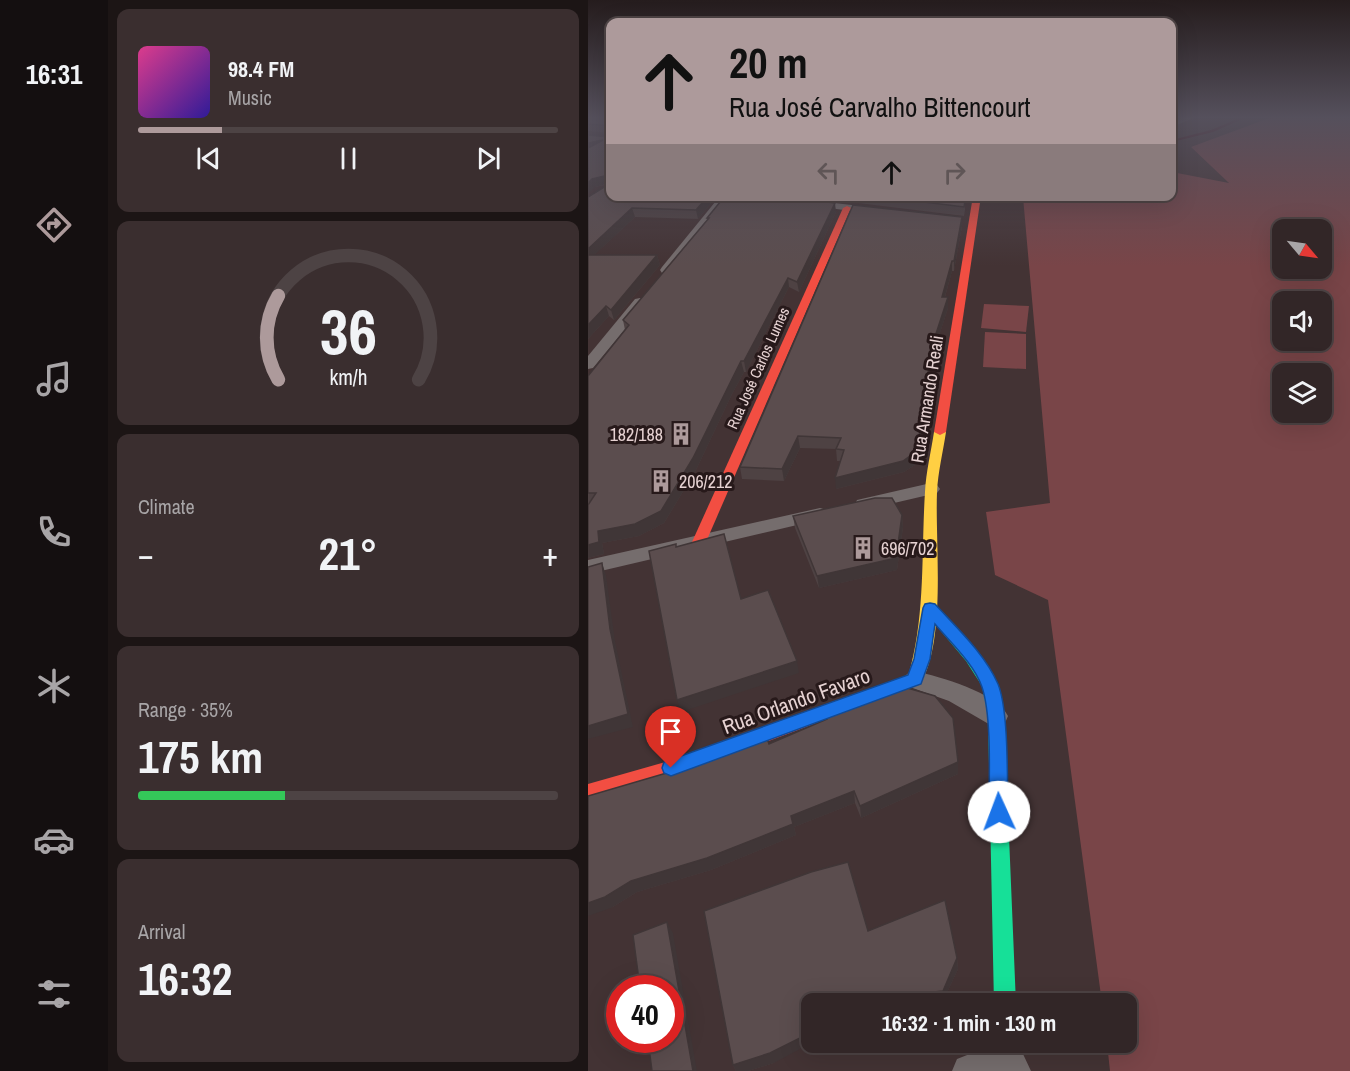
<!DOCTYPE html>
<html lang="en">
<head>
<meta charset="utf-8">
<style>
  :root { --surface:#322627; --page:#3a2e2f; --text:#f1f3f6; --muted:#a8a5a7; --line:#4d4344; --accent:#ad9a9b }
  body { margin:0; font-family:"Archivo Narrow",sans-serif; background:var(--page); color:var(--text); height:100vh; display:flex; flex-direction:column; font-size:22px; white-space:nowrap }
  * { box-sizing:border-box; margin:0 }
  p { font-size:20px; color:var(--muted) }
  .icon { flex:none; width:33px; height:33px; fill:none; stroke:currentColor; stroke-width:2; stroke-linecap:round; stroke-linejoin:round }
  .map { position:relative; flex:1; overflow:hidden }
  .drawer { display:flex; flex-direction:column; gap:9px; padding:9px; background:#1c1515; width:480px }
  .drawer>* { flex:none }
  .top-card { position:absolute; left:18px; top:18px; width:570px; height:183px; border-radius:12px; box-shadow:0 6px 24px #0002,0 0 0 2px var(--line); background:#ad9a9b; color:#111; overflow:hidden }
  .needle { width:39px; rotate:119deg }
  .controls { position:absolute; left:684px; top:219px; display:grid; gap:12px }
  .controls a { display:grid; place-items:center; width:60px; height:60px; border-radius:12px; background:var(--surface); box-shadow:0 6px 24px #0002,0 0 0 2px var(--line); font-size:30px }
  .speed { position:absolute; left:18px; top:975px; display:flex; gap:12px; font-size:30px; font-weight:700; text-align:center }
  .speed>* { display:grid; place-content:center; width:78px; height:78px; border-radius:50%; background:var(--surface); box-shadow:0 6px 24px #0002,0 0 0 2px var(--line); line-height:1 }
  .speed .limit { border:9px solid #d22; background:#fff; color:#111 }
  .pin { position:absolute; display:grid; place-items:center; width:51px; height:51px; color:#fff; margin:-62px -26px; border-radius:50% 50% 50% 0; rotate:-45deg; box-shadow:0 0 6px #0007 }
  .pin .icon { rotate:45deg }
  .me { position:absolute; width:66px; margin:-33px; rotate:358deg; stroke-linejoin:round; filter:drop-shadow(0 0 4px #0008) }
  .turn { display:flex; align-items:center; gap:21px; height:126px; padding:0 24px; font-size:27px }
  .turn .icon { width:78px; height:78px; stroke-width:2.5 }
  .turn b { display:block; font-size:42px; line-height:51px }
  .lanes { display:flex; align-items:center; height:57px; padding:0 24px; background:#0003; justify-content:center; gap:30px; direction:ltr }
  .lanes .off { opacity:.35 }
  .big { font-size:45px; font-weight:800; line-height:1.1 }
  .drawer .tile { flex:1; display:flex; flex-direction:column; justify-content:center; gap:9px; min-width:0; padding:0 21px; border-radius:12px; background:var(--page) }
  .drawer .dial { align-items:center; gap:0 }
  .dial svg { height:156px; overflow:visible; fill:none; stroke:var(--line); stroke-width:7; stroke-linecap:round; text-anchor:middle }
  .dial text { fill:var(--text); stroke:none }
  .song { display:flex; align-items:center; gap:18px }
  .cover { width:72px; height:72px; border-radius:9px; background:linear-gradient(135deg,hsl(330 70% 55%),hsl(250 70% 35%)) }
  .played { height:6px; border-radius:3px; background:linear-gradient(90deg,var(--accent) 20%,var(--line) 20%) }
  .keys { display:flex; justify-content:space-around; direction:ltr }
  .heat { display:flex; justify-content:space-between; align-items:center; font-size:33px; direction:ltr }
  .charge { height:9px; border-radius:4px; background:linear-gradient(90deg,#34c759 35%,var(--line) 0) }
  .trip { position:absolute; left:213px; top:993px; width:336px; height:60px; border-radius:12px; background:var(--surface); box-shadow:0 6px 24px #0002,0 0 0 2px var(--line); font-weight:800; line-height:60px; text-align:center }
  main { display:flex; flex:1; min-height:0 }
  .tab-bar { display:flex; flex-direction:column; width:108px; justify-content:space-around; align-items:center; background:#140f10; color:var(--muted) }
  .tab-bar .icon { width:42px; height:42px }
  .tab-bar .active { color:var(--accent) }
  .tab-bar b { font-size:27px; color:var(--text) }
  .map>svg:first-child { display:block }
</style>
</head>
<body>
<main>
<nav class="tab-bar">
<b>16:31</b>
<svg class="icon active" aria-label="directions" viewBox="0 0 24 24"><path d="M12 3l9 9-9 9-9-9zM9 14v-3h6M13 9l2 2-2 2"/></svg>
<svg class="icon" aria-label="music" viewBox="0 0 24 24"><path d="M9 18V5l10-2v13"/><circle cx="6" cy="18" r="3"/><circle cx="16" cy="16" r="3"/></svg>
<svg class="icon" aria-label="phone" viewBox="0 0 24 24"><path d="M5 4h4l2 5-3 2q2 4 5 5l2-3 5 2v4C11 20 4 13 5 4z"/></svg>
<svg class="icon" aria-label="climate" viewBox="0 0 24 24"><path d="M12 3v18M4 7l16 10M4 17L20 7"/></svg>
<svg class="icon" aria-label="car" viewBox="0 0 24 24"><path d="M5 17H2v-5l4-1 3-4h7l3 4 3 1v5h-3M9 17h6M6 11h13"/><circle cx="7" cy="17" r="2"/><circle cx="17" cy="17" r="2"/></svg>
<svg class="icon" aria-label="filters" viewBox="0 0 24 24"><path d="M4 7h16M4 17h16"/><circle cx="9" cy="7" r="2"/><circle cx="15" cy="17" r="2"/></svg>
</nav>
<section class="drawer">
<div class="tile">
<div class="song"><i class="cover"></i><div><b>98.4 FM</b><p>Music</p></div></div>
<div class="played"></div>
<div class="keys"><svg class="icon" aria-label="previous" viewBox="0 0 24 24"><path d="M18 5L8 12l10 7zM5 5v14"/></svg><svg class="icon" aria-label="pause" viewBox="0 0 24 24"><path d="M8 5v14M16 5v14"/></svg><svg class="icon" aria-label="next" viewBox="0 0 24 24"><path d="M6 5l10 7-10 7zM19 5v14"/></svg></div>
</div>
<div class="tile dial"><svg viewBox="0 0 100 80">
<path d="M14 69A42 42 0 1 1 86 69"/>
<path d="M14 69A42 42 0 0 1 14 26" stroke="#ad9a9b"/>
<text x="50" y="56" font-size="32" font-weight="700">36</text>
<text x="50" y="72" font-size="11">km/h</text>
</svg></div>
<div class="tile"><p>Climate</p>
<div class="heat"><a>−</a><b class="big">21°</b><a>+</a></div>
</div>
<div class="tile"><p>Range · 35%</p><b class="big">175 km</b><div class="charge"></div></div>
<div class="tile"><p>Arrival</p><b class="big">16:32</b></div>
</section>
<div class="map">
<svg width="762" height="1071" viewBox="0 0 762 1071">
  <rect width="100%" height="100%" fill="#433334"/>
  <g fill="#794548" fill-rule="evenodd">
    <path d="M687,116H762V1071H522L519,1043L538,1042V1004L514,1003L460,600L407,575L398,512L462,503L435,197L584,196V172L641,183L603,147ZM694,230H734V268H694ZM694,302H734V340H694ZM694,374H734V412H694Z"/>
    <polygon points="396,304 441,306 438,332 393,328"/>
    <polygon points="397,332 438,334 438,369 395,367"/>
  </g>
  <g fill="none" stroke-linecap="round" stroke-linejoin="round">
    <polygon fill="#410611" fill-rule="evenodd" points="657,116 661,116 625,132 584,142 584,140 623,130"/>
    <g fill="#756d6d" fill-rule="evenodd">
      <polygon points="599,116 610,116 584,127 584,122"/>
      <polygon points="132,196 143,196 82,273 74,273 72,270 74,267"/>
      <polygon points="220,200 281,207 286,210 281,213 216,205 215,203"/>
      <polygon points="52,298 59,302 57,305 5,368 0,369 0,356 47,299"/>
      <polygon points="343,483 349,485 352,489 349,493 276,510 269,508 267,504 269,500"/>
      <polygon points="232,508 239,510 241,514 239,518 0,574 0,560"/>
      <path d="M327,671C352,677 408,692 420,716L417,723L408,726L399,723L361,701L319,686L315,680L319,674Z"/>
      <polygon points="402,1042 434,1042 435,1054 443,1071 364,1071 369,1059 402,1046"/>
    </g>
    <polygon fill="#16e098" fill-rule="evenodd" points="342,603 347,604 390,653 408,680 416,716 428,1004 406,1004 400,716 394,686 378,661 337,612 335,608 337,604"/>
    <path fill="#ffcf43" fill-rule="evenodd" d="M352,429L358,432C355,452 350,472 349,492C347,544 358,636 334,681L328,683L322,681L320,677C338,616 333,555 337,492C338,472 343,452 346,432Z"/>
    <g fill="#f24e42" fill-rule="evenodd">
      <polygon points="385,196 393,196 358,432 352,435 346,432"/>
      <polygon points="259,206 263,208 118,542 116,545 106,545 104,542 255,208"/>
      <polygon points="328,671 334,673 336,677 333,684 103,770 0,800 0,784 102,755 321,676 322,673"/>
    </g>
  </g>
  <g fill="#4e4243">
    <polygon points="0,116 22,116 22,196 129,196 110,219 47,217 6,255 69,255 72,265 26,320 21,316 0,339 0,197 21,184 7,187 21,137 22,133 0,131"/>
    <polygon points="213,196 377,196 375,201 377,201 377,210 376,216"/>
    <polygon points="248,212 211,292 201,287 158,372 156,372 144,394 108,470 76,523 51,536 14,543 16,554 0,558 0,376 37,330 35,320 119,220 119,218"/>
    <polygon points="374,226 366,271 364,271 357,297 360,308 345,354 334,419 332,450 327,465 316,472 248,489 252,461 249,461 248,449 212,448 196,481 154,479 152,467"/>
    <polygon points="314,515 315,527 309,570 231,588 207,528 205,516"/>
    <polygon points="181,744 370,762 370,774 273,818 267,803 206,827 208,835 123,870 49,892 23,908"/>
    <polygon points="280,931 369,958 370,969 355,1001 336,1004 224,1004 186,1063 160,1071 148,1071 145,1065"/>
  </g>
  <g fill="#403637">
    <polygon points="15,140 0,151 0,143"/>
    <polygon points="21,175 22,183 7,187 0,194 0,183 4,179"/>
    <polygon points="120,196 129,196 110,219 108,210"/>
    <polygon points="372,196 377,196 372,206 371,199"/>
    <polygon points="247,203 248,212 211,292 209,282"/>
    <polygon points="44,208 47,217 0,261 0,249"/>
    <polygon points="374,217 374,226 366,271 366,261"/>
    <polygon points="69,255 72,265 26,320 23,310"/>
    <polygon points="364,261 364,271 354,307 354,297"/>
    <polygon points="200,278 201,287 158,372 156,361"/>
    <polygon points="360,297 360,308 345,354 334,419 332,450 327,465 316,472 248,489 247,478 345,343"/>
    <polygon points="18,306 21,316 0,339 0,325"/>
    <polygon points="153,361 156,372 144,394 108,470 76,523 51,536 14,543 16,554 0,558 0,545 10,531 142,383"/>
    <polygon points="210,436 212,448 196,481 194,469"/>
    <polygon points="314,515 315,527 309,570 231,588 229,576"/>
    <polygon points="14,563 18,575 27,641 45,727 0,739 0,726 22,629"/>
    <polygon points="209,661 211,673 93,712 89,700"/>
    <polygon points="370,762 370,774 273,818 272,806"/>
    <polygon points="266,791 267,803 206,827 208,835 123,870 49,892 23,908 0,916 0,903 43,881"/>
    <polygon points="79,922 85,933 109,1071 105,1071"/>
    <polygon points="369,958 370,969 355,1001 355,991"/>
    <polygon points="300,997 301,1004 285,1004"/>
    <polygon points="224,1032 224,1042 225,1042 186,1063 160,1071 148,1071 145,1065"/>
  </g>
  <g fill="#5b4d4e" stroke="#403637" stroke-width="1.5">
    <polygon points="0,116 22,116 22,196 120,196 108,210 44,208 0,249 0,197 21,184 21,175 4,179 0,183 0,148 15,140 0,143 0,135 21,137 22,126 0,124"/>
    <polygon points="137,196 192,196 247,203 209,282 200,278 156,361 153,361 142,383 105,458 73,511 47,524 10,531 11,542 0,545 0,505 8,493 0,493 0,376 41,325 35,320 121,218 119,218"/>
    <polygon points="287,196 372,196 371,199 377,201 376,207"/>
    <polygon points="265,205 374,217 366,261 364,261 354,297 360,297 345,343 334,408 331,439 326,453 315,461 247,478 256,450 248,449 253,438 210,436 194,469 152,467"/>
    <polygon points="0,255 69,255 23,310 18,306 0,325"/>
    <polygon points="287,498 304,498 314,515 308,558 229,576 205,516"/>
    <polygon points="136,534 153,599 180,590 209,661 89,700 61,551 88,544 88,547"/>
    <polygon points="14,563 22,629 40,714 0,726 0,567"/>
    <polygon points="316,687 347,696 365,718 370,762 272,806 266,791 203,816 205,824 119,858 43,881 17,897 0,903 0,796 99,767 179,738 181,744 239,719 238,716"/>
    <polygon points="260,862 280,931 357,900 369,958 355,991 300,997 285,1004 224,1004 224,1032 182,1053 145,1065 116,911 223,872"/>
    <polygon points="79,922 105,1071 64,1071 60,1040 82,1040 82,988 52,988 45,935"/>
  </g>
  <linearGradient id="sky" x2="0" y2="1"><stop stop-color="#251c1d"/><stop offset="0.44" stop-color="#55505c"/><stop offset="1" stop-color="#55505c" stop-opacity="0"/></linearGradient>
  <rect width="762" height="266" fill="url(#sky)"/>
  <path fill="#1a73e8" stroke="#114b97" stroke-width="1.5" d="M342,603L347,604C369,628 397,654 410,684C421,711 419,780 420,812L417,818L411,821L404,818L401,812C401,779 404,717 394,687C386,664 363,643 347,624L342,659L333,684L83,776L76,773L74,768L76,762L320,675L326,659L335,608L337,604Z"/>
  <defs>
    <g id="building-bare" transform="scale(1.8)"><path d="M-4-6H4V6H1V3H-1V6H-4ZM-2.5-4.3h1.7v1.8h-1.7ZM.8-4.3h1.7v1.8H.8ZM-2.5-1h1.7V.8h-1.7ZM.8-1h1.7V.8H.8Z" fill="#ad9a9b" stroke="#27191a" stroke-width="2.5" paint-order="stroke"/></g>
  </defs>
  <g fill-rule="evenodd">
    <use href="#building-bare" x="93" y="434"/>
    <use href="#building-bare" x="73" y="481"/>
    <use href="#building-bare" x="275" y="548"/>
  </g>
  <g text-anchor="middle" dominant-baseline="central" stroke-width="6" stroke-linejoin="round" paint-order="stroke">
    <g font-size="15" fill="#e6d2d2" stroke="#27191a">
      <text transform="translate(170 368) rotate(-66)">Rua José Carlos Lumes</text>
    </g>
    <g font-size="18" fill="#e6d2d2" stroke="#27191a">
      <text transform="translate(339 399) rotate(-81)">Rua Armando Reali</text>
    </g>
    <g font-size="18" fill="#e6d2d2" stroke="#27191a" text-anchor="start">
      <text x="75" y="434" text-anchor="end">182/188</text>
      <text x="91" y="481">206/212</text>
      <text x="293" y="548">696/702</text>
    </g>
    <g font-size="21" fill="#e6d2d2" stroke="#27191a">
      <text transform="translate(208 701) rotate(-20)">Rua Orlando Favaro</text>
    </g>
  </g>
</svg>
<div class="controls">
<a><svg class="needle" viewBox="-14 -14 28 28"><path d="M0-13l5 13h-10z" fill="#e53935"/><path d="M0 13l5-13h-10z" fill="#a8a5a7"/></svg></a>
<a><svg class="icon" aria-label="sound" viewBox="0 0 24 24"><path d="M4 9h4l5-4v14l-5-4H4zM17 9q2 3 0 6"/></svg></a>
<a><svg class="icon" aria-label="layers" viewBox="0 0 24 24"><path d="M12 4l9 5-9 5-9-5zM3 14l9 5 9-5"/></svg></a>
</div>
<div class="speed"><div class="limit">40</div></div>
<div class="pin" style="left:83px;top:768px;background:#d93025"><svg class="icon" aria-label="arrive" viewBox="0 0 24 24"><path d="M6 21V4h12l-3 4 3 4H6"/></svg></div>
<svg class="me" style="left:411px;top:812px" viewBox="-20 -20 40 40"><circle r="19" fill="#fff"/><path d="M0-13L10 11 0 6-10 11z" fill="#1a73e8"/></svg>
<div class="trip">16:32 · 1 min · 130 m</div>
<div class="top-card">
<div class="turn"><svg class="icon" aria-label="ahead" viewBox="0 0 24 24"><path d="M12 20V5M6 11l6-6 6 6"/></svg><div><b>20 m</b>Rua José Carvalho Bittencourt</div></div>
<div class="lanes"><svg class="icon off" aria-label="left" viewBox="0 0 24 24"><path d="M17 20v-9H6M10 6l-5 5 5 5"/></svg><svg class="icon" aria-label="ahead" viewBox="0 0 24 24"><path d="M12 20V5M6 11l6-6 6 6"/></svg><svg class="icon off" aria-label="right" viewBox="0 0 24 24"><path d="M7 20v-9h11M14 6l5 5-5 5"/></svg></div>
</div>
</div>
</main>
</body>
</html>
